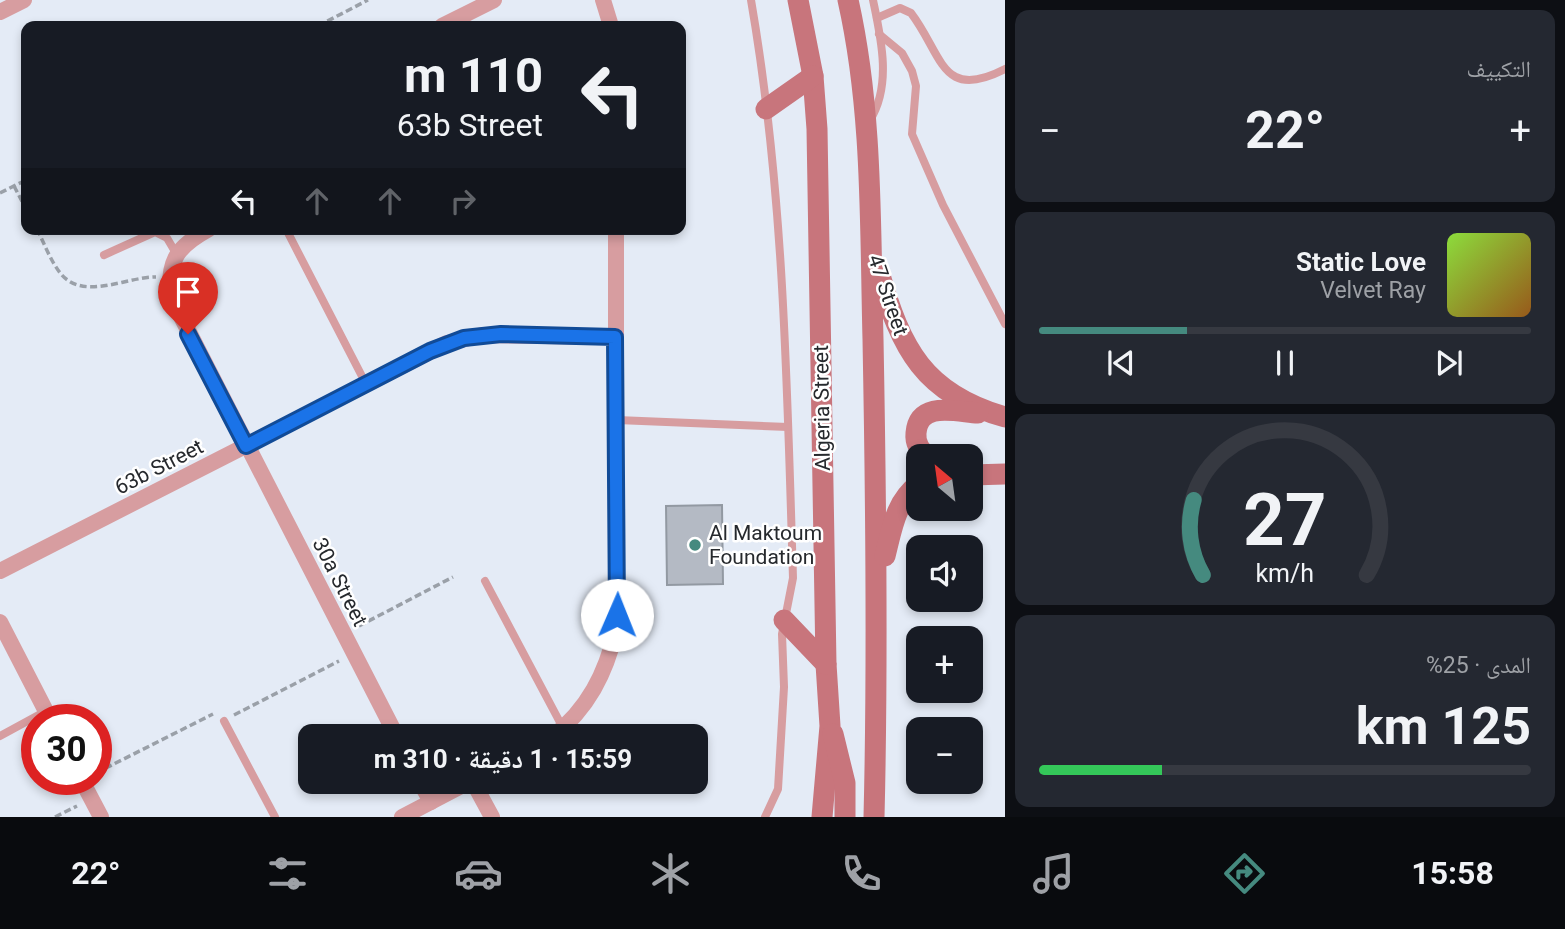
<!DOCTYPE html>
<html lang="ar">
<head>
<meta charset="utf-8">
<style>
  :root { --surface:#171b24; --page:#242831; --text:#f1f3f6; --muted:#9ea1a6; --line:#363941; --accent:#458a7f }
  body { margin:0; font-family:Roboto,"Noto Naskh Arabic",sans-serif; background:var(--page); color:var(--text); direction:rtl; height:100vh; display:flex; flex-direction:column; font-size:26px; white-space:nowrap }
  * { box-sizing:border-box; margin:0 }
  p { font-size:23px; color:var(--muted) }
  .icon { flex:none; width:38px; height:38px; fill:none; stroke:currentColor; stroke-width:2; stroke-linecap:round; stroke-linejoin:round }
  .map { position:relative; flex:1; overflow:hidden; direction:ltr }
  .panel { display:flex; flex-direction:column; gap:10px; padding:10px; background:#0d0f14; width:560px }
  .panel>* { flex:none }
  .banner { position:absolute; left:21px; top:21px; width:665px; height:214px; border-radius:14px; box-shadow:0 4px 10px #0003; direction:rtl; background:#171b24; color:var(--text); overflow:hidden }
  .needle { width:46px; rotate:331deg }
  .fabs { position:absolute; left:906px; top:444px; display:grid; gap:14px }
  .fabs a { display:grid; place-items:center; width:77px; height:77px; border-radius:14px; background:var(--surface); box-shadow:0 4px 10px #0003; font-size:35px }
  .speed { position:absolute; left:21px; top:704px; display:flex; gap:14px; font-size:35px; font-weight:700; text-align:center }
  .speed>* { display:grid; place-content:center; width:91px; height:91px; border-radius:50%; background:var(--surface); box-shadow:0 4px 10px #0003; line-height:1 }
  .speed .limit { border:10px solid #d22; background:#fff; color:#111 }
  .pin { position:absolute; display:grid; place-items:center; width:60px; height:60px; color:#fff; margin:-72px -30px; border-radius:50% 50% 50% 0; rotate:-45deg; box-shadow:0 0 7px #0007 }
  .pin .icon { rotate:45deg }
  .me { position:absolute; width:77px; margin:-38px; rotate:1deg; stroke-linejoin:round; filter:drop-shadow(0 0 5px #0008) }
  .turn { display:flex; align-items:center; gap:24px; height:147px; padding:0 28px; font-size:32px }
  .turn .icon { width:91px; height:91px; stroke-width:2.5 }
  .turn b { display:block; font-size:49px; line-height:60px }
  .lanes { display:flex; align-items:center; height:66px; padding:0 28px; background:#0003; justify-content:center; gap:35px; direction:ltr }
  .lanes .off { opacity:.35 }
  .big { font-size:52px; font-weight:700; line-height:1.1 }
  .panel .tile { flex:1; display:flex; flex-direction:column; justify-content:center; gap:10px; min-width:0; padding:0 24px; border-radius:14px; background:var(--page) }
  .panel .dial { align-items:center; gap:0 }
  .dial svg { height:182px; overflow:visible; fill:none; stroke:var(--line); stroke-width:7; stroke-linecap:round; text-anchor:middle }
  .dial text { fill:var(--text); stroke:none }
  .song { display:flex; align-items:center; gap:21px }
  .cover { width:84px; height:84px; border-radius:10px; background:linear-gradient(135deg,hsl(90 70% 55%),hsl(30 70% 35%)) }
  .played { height:7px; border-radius:4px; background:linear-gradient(90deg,var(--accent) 30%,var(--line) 30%) }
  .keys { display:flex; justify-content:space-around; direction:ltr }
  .heat { display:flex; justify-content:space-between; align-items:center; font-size:38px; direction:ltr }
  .charge { height:10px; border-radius:5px; background:linear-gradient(90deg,#34c759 25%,var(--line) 0) }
  .trip { position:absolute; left:298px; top:724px; width:410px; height:70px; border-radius:14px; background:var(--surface); box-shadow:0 4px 10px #0003; font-weight:700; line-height:70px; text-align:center; direction:rtl }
  .tabs { display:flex; height:112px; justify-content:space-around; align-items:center; background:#090b0e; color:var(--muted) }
  .tabs .icon { width:49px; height:49px }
  .tabs .selected { color:var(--accent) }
  .tabs b { font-size:32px; color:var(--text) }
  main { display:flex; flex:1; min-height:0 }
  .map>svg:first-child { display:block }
</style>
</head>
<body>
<main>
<section class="panel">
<div class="tile"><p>التكييف</p>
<div class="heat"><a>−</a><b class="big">22°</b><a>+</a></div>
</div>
<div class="tile">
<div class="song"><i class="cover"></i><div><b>Static Love</b><p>Velvet Ray</p></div></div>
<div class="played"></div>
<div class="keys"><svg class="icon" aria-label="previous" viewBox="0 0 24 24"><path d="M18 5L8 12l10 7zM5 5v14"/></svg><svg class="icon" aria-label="pause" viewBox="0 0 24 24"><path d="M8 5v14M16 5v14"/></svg><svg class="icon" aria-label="next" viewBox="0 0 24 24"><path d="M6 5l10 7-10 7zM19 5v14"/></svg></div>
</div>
<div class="tile dial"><svg viewBox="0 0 100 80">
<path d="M14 69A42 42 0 1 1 86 69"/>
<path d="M14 69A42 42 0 0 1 10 36" stroke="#458a7f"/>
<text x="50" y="56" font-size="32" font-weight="700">27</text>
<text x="50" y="72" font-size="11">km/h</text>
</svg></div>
<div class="tile"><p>المدى · 25%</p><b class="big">125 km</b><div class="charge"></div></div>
</section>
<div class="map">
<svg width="1005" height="817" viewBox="0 0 1005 817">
  <rect width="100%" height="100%" fill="#e4ebf6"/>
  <polygon fill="#b4bac4" stroke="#9299a2" stroke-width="2" points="722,505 723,584 667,585 666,506"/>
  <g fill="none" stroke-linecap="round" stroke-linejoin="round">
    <g stroke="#9aa0a8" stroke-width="3.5" stroke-dasharray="7 3.5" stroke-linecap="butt">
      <polyline points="318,26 368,0"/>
      <polyline points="14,186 26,209"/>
      <polyline points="0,193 26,180"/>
      <path d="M37,229C44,243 51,262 61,274C84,301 125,277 156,277"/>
      <polyline points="359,626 453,577"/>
      <polyline points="234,715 339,661"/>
      <polyline points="96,773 213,714"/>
      <polyline points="55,817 77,806"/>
    </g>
    <g stroke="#d79da0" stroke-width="8">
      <path d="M751,0C784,191 787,385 793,578L782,634L784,687L778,789L765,817"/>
      <path d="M877,18L900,8L911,13C943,55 941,102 1005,69"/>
      <polyline points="879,34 902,53 912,71 916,86 912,134 943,205 1005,324"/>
      <path d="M870,120C892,85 881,38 873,0"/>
      <polyline points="286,229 366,384"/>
      <polyline points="104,255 155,232 167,238 177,255"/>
      <polyline points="617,420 788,427"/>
      <polyline points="485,581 563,728"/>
      <polyline points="224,721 275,817"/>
      <polyline points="0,736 46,711"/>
    </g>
    <g stroke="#d79da0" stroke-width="16">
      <polyline points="603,0 611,26"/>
      <polyline points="0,12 24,0"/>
      <polyline points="442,26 494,0"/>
      <path d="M209,229C178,246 168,259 170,295L397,737"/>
      <polyline points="0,571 447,343 483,335 615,337"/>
      <polyline points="0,622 50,719"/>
      <path d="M552,737C588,709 606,673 616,630V229"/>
      <polyline points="81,779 101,817"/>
      <polyline points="420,782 431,802"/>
      <polyline points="473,782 492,817"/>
      <polyline points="402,817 469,782"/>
    </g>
    <g stroke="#c8757c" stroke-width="21">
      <polyline points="798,0 813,76 817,129 826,664 830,726 822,817"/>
      <path d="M848,0C873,111 870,226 873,339C876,498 878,657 874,817"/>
      <polyline points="766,109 813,76"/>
      <path d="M879,272C901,349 924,394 1005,417"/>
      <path d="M928,457C920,451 915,443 916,433C919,400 957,412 978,413"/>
      <polyline points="971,475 1005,474"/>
      <path d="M885,556C892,529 895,502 919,484"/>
      <polyline points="784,620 826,664"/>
      <polyline points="833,734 845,783 845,817"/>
    </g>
  </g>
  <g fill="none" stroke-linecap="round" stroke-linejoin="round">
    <g stroke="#114b97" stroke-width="18">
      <polyline id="route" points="188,334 246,446 430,351 464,338 501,334 615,337 617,615"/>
    </g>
    <use href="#route" stroke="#1a73e8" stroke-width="12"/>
  </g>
  <circle fill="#458a7f" stroke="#fff" stroke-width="2.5" cx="695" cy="545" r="7"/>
  <g text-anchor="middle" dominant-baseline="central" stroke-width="5" stroke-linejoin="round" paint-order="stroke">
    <g font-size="21" fill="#26292d" stroke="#fff">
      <text transform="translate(888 295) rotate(71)">47 Street</text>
      <text transform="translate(822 408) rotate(-91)">Algeria Street</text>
      <text transform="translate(159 467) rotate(-27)">63b Street</text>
      <text transform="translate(340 582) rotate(63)">30a Street</text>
    </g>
    <g font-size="21" fill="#26292d" stroke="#fff" text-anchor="start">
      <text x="709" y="533">Al Maktoum<tspan x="709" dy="24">Foundation</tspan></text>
    </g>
  </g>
</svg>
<div class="fabs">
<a><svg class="needle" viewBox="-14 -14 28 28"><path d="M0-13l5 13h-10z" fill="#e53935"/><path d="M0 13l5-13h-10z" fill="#9ea1a6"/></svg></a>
<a><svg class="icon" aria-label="sound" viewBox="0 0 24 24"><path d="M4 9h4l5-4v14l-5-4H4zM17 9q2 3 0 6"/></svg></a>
<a>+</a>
<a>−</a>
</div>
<div class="speed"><div class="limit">30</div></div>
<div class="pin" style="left:188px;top:334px;background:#d93025"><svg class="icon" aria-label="arrive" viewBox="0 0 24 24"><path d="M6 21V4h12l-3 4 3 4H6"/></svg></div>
<svg class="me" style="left:617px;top:615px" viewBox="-20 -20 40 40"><circle r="19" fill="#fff"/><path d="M0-13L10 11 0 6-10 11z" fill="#1a73e8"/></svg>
<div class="trip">15:59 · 1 دقيقة · 310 m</div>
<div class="banner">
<div class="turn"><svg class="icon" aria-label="left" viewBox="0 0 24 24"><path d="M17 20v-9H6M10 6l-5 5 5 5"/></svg><div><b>110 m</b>63b Street</div></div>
<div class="lanes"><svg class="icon" aria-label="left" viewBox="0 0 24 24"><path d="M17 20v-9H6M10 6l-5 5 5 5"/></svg><svg class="icon off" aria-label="ahead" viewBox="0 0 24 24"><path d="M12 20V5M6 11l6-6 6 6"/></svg><svg class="icon off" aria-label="ahead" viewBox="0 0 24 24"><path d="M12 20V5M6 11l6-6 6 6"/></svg><svg class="icon off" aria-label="right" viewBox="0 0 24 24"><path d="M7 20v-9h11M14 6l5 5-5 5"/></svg></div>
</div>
</div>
</main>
<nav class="tabs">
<b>15:58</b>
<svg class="icon selected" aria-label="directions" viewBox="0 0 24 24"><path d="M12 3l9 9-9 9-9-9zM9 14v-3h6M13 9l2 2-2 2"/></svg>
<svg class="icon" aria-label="music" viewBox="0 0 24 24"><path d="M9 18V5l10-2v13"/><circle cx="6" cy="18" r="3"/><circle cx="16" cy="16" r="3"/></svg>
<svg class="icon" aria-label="phone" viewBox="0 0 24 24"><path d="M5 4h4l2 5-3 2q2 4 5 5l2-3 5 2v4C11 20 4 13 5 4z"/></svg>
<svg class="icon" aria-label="climate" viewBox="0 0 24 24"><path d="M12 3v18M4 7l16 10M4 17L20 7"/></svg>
<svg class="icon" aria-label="car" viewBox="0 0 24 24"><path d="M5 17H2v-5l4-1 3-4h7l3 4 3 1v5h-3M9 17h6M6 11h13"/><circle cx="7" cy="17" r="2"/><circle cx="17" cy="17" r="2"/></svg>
<svg class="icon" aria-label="filters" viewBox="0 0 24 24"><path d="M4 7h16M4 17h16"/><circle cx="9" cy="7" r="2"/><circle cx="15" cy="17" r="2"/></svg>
<b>22°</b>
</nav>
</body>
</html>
